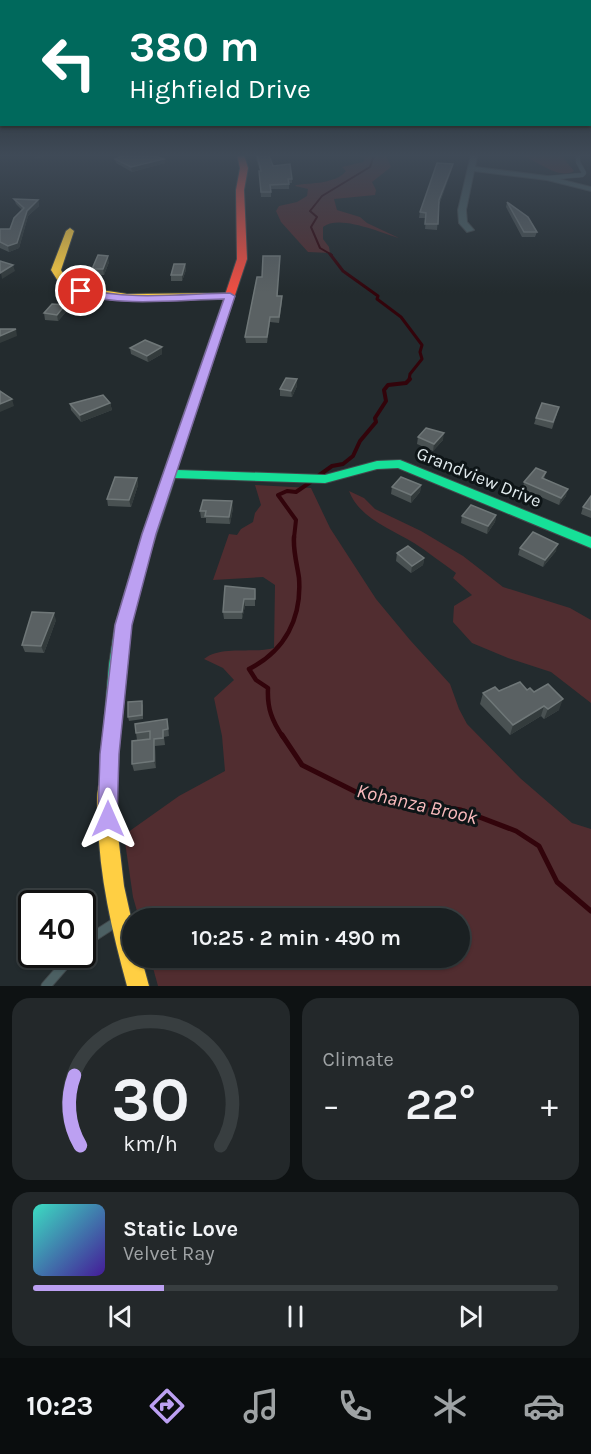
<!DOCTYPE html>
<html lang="en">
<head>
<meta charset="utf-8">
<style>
  :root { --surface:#1a2022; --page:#23282a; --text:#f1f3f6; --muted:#9fa3a5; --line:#383e40; --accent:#bca0f2 }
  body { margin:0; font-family:Karla,sans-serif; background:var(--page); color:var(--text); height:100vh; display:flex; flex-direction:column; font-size:22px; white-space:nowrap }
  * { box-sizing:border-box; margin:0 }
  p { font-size:20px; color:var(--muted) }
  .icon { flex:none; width:33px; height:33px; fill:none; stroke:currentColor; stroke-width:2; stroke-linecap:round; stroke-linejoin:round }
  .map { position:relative; height:986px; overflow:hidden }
  .details { display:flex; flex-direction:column; gap:12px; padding:12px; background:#0e1213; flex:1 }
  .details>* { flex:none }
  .guide { position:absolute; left:0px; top:0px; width:591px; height:126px; box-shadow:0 2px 4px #0004,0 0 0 2px var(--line); background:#00695c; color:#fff; overflow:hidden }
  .speed { position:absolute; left:18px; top:890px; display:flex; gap:12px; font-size:30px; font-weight:700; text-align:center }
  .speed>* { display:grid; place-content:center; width:78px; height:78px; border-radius:50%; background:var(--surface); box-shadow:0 2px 4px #0004,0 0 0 2px var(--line); line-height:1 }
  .speed .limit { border:3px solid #111; border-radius:9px; background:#fff; color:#111 }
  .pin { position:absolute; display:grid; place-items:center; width:51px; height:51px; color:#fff; margin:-26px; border:3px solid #fff; border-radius:50%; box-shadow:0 2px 6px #0007 }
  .me { position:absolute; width:66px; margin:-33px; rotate:0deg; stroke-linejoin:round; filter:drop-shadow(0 0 4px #0008) }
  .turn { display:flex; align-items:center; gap:21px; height:126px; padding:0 30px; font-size:27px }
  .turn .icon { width:78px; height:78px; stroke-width:2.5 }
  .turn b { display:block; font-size:42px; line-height:51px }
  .big { font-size:45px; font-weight:600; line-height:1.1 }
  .details .card { flex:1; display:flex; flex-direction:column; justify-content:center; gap:9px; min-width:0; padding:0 21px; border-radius:18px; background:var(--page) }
  .details .dial { align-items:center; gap:0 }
  .dial svg { height:156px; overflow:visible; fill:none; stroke:var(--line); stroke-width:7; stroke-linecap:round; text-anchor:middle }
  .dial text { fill:var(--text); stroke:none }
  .song { display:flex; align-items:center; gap:18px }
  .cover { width:72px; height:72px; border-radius:9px; background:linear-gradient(135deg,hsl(170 70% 55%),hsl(260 70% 35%)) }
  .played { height:6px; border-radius:3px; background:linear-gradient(90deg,var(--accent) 25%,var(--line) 25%) }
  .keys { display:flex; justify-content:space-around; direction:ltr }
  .heat { display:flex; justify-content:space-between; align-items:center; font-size:33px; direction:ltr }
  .details .tiles { flex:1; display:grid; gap:12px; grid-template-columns:1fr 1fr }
  .card:last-child { grid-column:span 2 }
  .trip { position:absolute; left:122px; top:908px; width:348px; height:60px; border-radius:30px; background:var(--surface); box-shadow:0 2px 4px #0004,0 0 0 2px var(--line); font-weight:600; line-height:60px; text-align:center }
  .dock { display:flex; height:96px; justify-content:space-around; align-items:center; background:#0a0d0e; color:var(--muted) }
  .dock .icon { width:42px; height:42px }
  .dock .active { color:var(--accent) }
  .dock b { font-size:27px; color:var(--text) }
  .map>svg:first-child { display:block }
</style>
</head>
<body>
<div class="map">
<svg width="591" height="986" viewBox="0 0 591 986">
  <rect width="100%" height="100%" fill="#232b2e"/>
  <g fill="#512d30">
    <path d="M358,155H386L391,167L372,182L376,190L375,195L334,199L337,210L360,217L367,223L399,238C381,233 339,214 323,227V239L329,247L330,253L308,252L281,222L276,211L279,206L297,202L307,196L308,189L295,186L296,185C310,183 336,184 346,171L342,167L363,162L365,159Z"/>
    <path d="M519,155H561L574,171C557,181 536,158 519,155Z"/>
    <path d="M255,485L311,488L330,528L376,599L410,640L450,684L459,709L467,724L520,778L572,823L591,829V986H158L150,957H459V918H139L133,897L124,835L179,796L225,771L222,736L214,698L234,680L223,668L204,659C222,645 252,654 274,648L275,585L263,577L213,580L229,534L237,535L241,529L253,522L255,513L261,505Z"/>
    <path d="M349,491L364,498L375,509L421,531L463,556L503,587L570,608L591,620V703L551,672L508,658L472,643L453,622L454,606L472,595L453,578L456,573C442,563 428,552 414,543C391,529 359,518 349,491Z"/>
  </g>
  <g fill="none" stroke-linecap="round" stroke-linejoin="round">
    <polyline stroke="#32040b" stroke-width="2" points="332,255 320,248 311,227 317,217 310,211 322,196 370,167 374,155"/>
    <polyline stroke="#32040b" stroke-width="3" points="330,254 343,271 378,296 377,299 401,317 422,345 420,352 422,359 410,374 409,380"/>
    <g stroke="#32040b" stroke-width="4">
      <polyline points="318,476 332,466 343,464 353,456 360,441 376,422 375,418 386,401 384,390 388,385 406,383 410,379"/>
      <polyline points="294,538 296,520 278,495 287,491 296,492 312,481"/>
    </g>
    <path stroke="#32040b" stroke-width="4.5" d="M283,737C272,721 267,708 268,688L256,680L249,669C285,651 302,618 299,578C297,564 293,551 294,537"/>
    <polyline stroke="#32040b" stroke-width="5" points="282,735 302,765 360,794 461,810 516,831 539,846 557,882 591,911"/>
    <g stroke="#42494c" stroke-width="5">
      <polyline id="lane-far1" points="547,178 582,175 584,173 578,162 578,155"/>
    </g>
    <g stroke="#42494c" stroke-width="11">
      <g id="lane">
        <polyline points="82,944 113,924"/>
        <polyline points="46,986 74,954"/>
      </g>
    </g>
    <g stroke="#42494c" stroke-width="2">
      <polygon id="street" points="471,155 477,155 475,167 547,176 591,187 591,191 547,180 474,171 466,210 467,222 474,230 467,232 459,223 458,210"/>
    </g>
    <g stroke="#42494c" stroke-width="2">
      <path id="fast" d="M226,304L231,307L177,470L325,475L377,461L400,460L591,537V548L398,468L377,469L325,483L175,478C159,526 142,575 131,624C120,675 121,731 117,784L115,790L108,793L101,790L99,784L109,665L115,625L142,534L221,307Z"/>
    </g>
    <g stroke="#42494c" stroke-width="2">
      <g id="slow">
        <polygon points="70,228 74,231 61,270 69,285 127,294 230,293 235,296 230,299 127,300 63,289 51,270 66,231"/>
        <path d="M108,775L115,778L117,784L118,835L124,886L132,922V957H141L149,986H127C112,931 99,876 98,819C97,806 96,790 101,778Z"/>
      </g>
    </g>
    <g stroke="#42494c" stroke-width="2">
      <polygon id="jam" points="237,155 244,155 248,168 244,190 247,259 231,307 226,310 221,307 237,259 236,190 240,168"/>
    </g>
    <use href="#lane-far1" stroke="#4c6063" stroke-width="4"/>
    <use href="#lane" stroke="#4c6063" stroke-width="9"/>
    <use href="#street" fill="#4c6063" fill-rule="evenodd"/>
    <use href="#fast" fill="#16e098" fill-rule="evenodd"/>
    <use href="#slow" fill="#ffcf43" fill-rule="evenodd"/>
    <use href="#jam" fill="#f24e42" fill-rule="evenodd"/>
  </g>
  <g fill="#495152">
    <polygon points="255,155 269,155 273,166 292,179 292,183 289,183 289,189 271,189 271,197 261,197 259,171 260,171"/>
    <polygon points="115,159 164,159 165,163 132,172 116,163"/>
    <polygon points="453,164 452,169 439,205 437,230 425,229 426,218 419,218 420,212"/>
    <polygon points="14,199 38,200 39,206 28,216 19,248 9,252 0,248 0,229 10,229 22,210 16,204"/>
    <polygon points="507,202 537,232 535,237 522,237 506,207"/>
    <polygon points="109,262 104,275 93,275 92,269"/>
    <polygon points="185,264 186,270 182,281 171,281 171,275"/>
    <polygon points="278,296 282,302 279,323 270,322 267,343 246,343 245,337"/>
    <polygon points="65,305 66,312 58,321 45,320 44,313"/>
    <polygon points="162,347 162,354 148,362 131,354 130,348"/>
    <polygon points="297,379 297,386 292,397 280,396 280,389"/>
    <polygon points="110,403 112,410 81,422 71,410 70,404"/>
    <polygon points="557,414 552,429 534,424 536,418"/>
    <polygon points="418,437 443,440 433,451 417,444"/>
    <polygon points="546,472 544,479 566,496 559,505 523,489 524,482"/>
    <polygon points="137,478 138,485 131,507 108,506 107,499"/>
    <polygon points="421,485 420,492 411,503 391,494 392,487"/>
    <polygon points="591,496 591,518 581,514 583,507"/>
    <polygon points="233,508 230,524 206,523 206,518 201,518 200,511"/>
    <polygon points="496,515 495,522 487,534 461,523 462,516"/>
    <polygon points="520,548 556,551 543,567 518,555"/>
    <polygon points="397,553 424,558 423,565 411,573 396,561"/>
    <polygon points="255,589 255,606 245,606 242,619 224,619 223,612"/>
    <polygon points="56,620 44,653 25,652 22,645"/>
    <polygon points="527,690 534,692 559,710 544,719 541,716 510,735 480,704 483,693 499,691"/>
    <polygon points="143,704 143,719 129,721 128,717"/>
    <polygon points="168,726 169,736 164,737 165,745 155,746 156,768 134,771 132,764 150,739 137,740 136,733"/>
  </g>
  <g fill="#333b3c">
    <polygon points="41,155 47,155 35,160 35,158"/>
    <polygon points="164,159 165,163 132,172 131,167"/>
    <polygon points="453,164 452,169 438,206 439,200"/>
    <polygon points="38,200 39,206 28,216 19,248 9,252 8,246 27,211"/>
    <polygon points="108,256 109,262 104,275 103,269"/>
    <polygon points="185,264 186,270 182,281 182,275"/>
    <polygon points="13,265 15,271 2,279 1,273"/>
    <polygon points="65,305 66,312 58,321 57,315"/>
    <polygon points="270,317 270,322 267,343 267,337"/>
    <polygon points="16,329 17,336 0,343 0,336"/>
    <polygon points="162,347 162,354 148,362 147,356"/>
    <polygon points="297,379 297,386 292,397 291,391"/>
    <polygon points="12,399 14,406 0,412 0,404"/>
    <polygon points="110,403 112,410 81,422 80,415"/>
    <polygon points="444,433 443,440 433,451 434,444"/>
    <polygon points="137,478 138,485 131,507 129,500"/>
    <polygon points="421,485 420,492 411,503 411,495"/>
    <polygon points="568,489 566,496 559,505 561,498"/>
    <polygon points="232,501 233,508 230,524 229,517"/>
    <polygon points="496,515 495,522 487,534 488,526"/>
    <polygon points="558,544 556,551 543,567 545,560"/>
    <polygon points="424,558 423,565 411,573 412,566"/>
    <polygon points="244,599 245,606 242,619 242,612"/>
    <polygon points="54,613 56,620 44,653 41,646"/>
    <polygon points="563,699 559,710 544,719 548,709"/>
    <polygon points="544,706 541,716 510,735 513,725"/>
    <polygon points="154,739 155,746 156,768 154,761"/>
  </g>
  <g fill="#5a6163" stroke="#6f7778" stroke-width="1.5">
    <polygon points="125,155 151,155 164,159 131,167 115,159"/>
    <polygon points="257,155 269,155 273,166 290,164 292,179 288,179 289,184 270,185 271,192 261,192 259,171 261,171"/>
    <polygon points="437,163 453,164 439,200 438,224 425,224 426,213 420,212"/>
    <polygon points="14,199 38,200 27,211 17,243 8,246 0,242 0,229 10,229 14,218 24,208"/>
    <polygon points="507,202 528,217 537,232 524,232"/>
    <polygon points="98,255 108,256 103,269 92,269"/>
    <polygon points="263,256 280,256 277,296 282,296 279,317 270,317 267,337 245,337 257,277 262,277"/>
    <polygon points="0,261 13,265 0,273"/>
    <polygon points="174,264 185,264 182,275 171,275"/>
    <polygon points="52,304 65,305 57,315 44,313"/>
    <polygon points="0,329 16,329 0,336"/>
    <polygon points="145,340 162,347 147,356 130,348"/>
    <polygon points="286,378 297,379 291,391 280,389"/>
    <polygon points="0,391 12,399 0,404"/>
    <polygon points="103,395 110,403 80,415 70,404"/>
    <polygon points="542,403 559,407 553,422 536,418"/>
    <polygon points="426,428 444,433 434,444 418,437"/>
    <polygon points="536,468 546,472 542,478 568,489 561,498 524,482"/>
    <polygon points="115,477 137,478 129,500 107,499"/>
    <polygon points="401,477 421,485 411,495 392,487"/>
    <polygon points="591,496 591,510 583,507"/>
    <polygon points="203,500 232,501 229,517 205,516 206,511 200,511"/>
    <polygon points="471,505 496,515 488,526 462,516"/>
    <polygon points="533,532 558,544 545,560 520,548"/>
    <polygon points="408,546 424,558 412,566 397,553"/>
    <polygon points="225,586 255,589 255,599 244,599 242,612 223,612"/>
    <polygon points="32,612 54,613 41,646 22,645"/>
    <polygon points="520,682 527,690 530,688 534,692 548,684 563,699 548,709 544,706 513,725 483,693 495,687 499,691"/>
    <polygon points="142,701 142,715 128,717 128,702"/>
    <polygon points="167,719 168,729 163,730 163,738 154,739 154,761 132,764 132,741 150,739 150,731 136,733 135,724"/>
  </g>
  <linearGradient id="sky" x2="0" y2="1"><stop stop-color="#131819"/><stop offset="0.53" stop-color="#3f4a57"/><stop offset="1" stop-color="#3f4a57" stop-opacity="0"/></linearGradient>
  <rect width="591" height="293" fill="url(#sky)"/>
  <path fill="#bca0f2" stroke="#7a689d" stroke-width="1.5" d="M81,288C128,301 181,294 230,293L235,296L156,534L132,625L119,754L117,819L115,826L108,829L101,826L98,819L100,754L115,625L142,534L224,299C176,300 123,307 77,294V289Z"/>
  <g text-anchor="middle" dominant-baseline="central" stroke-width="6" stroke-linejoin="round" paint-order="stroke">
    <g font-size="18" fill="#e1ebee" stroke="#0e1517">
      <text transform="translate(479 477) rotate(22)">Grandview Drive</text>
    </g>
    <g font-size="20" font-style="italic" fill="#f8babc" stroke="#0e1517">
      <text transform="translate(417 804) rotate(13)">Kohanza Brook</text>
    </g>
  </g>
</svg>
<div class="speed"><div class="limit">40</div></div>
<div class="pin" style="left:81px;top:291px;background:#d93025"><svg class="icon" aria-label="arrive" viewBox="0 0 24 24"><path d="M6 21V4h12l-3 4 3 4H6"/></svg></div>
<svg class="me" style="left:108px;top:819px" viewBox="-20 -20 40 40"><path d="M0-17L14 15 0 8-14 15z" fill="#bca0f2" stroke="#fff" stroke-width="4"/></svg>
<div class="trip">10:25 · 2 min · 490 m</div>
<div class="guide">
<div class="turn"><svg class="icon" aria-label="left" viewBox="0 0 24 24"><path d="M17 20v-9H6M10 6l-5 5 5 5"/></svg><div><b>380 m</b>Highfield Drive</div></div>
</div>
</div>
<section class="details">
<div class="tiles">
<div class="card dial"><svg viewBox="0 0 100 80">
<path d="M14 69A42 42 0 1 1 86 69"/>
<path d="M14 69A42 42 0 0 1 11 33" stroke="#bca0f2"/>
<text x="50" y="56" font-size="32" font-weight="700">30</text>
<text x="50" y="72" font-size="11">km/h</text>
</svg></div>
<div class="card"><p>Climate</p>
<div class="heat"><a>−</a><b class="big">22°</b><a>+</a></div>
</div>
<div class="card">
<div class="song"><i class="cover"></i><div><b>Static Love</b><p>Velvet Ray</p></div></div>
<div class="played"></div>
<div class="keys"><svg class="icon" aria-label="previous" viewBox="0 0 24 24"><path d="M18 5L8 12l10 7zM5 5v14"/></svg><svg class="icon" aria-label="pause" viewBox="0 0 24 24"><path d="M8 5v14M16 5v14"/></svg><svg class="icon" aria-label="next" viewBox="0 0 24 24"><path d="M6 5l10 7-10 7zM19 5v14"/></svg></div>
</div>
</div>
</section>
<nav class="dock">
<b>10:23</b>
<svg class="icon active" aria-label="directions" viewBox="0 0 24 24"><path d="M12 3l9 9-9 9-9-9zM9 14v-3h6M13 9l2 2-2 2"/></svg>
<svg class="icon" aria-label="music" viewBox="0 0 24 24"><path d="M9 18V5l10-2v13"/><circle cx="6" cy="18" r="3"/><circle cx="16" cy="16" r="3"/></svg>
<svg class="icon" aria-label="phone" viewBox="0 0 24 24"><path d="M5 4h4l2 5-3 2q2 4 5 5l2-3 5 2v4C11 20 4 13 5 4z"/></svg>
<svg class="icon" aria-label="climate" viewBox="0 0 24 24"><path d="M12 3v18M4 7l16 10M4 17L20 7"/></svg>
<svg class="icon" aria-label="car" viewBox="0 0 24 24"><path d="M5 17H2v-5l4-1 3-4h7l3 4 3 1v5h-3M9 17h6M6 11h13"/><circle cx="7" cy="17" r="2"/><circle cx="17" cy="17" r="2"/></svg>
</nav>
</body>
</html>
